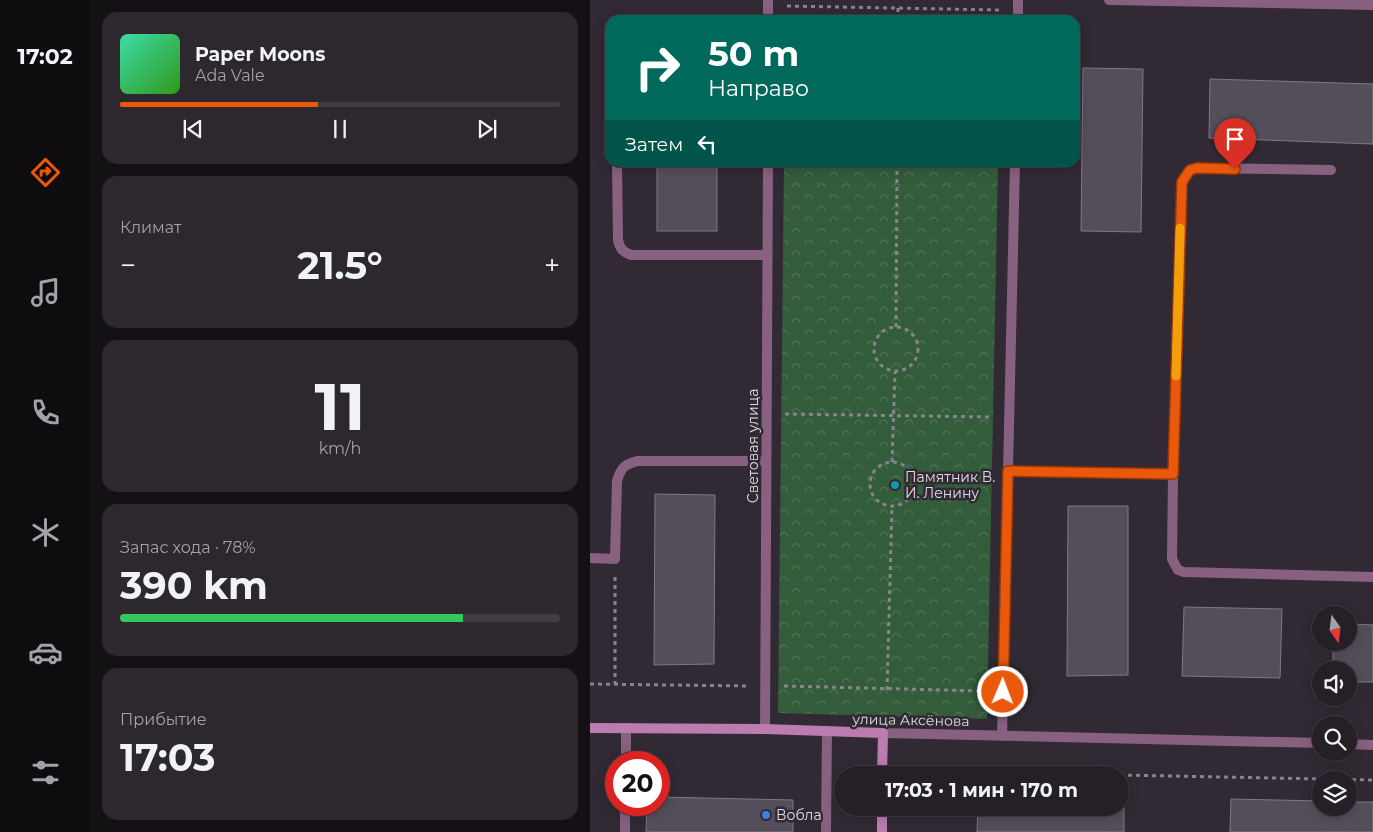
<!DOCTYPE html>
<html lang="ru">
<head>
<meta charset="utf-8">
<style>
  :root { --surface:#251f26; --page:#2d272e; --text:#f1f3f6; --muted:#a3a2a7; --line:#423d43; --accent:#ea580c }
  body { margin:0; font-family:Montserrat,sans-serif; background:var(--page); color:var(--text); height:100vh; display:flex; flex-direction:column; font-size:19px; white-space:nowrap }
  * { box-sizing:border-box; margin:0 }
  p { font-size:16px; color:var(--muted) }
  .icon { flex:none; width:28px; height:28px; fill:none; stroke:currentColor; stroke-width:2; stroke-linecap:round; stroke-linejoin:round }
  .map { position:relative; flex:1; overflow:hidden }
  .details { display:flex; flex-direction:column; gap:12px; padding:12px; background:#141115; width:500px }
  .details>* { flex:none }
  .banner { position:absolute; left:15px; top:15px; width:475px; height:152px; border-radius:15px; box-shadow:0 2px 12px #0003,0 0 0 1px var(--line); background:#00695c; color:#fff; overflow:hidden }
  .needle { width:32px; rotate:166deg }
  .fabs { position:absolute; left:722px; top:606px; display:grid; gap:10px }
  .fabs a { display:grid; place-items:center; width:45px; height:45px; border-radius:50%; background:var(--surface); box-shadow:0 2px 12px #0003,0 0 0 1px var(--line); font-size:25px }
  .speed { position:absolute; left:15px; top:751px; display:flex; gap:10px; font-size:25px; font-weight:700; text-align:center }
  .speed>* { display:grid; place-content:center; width:65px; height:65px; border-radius:50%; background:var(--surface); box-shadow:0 2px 12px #0003,0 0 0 1px var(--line); line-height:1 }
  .speed .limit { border:8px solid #d22; background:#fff; color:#111 }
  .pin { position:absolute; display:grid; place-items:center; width:42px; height:42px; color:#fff; margin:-51px -21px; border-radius:50% 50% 50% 0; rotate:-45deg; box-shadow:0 0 5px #0007 }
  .pin .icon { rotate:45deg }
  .me { position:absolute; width:55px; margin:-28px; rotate:1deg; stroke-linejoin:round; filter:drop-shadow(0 0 4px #0008) }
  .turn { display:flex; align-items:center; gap:18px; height:105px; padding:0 20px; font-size:22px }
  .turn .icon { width:65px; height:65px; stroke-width:2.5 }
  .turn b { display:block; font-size:35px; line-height:42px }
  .then { display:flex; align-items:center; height:48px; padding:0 20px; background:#0003; gap:10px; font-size:19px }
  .big { font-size:38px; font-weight:700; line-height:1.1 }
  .details .tile { flex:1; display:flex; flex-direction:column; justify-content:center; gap:8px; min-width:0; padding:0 18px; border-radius:15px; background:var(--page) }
  .details .dial { align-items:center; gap:0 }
  .dial b { font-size:65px; line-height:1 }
  .song { display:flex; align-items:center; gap:15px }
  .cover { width:60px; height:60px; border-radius:8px; background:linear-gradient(135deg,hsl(160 70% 55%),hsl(110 70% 35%)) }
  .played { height:5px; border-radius:2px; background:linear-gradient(90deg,var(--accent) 45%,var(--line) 45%) }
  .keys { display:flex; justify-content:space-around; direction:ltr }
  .heat { display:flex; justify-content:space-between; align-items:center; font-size:28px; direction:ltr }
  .charge { height:8px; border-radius:4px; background:linear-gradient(90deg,#34c759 78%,var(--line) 0) }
  .trip { position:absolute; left:244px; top:766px; width:295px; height:50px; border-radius:25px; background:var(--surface); box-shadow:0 2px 12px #0003,0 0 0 1px var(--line); font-weight:700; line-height:50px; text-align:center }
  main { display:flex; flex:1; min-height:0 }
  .menu { display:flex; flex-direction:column; width:90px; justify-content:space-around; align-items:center; background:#0f0c0f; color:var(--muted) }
  .menu .icon { width:35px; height:35px }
  .menu .selected { color:var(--accent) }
  .menu b { font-size:22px; color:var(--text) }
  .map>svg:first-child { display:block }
</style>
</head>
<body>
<main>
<nav class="menu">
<b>17:02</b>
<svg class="icon selected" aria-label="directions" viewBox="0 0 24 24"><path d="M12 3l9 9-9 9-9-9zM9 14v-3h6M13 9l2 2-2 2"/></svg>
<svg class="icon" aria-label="music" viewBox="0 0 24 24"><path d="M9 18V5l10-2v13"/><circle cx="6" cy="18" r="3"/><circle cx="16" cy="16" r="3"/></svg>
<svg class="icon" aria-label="phone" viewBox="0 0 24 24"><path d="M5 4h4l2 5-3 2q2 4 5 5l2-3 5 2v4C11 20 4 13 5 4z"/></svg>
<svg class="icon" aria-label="climate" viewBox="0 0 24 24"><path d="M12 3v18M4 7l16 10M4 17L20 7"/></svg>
<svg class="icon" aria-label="car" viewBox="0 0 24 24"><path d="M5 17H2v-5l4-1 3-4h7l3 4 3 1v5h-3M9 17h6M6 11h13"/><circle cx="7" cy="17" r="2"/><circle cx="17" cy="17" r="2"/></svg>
<svg class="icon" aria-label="filters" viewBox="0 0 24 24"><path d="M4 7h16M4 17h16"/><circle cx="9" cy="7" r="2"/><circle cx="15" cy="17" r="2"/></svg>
</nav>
<section class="details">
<div class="tile">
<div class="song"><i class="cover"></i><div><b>Paper Moons</b><p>Ada Vale</p></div></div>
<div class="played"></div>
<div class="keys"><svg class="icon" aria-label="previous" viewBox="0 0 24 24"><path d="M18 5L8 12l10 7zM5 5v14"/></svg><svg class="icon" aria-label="pause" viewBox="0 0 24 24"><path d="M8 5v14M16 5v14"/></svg><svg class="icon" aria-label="next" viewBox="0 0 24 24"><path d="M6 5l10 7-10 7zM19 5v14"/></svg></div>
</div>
<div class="tile"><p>Климат</p>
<div class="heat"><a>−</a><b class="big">21.5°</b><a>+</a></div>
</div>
<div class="tile dial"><b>11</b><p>km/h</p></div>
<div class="tile"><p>Запас хода · 78%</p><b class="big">390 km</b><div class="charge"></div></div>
<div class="tile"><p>Прибытие</p><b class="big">17:03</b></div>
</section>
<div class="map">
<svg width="783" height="832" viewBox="0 0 783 832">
  <defs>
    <pattern id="park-crowns" width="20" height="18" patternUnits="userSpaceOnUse" patternTransform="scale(1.25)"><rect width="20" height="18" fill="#335c3b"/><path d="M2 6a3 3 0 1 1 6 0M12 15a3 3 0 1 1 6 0" fill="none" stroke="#507357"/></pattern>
  </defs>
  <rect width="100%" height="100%" fill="#312933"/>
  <polygon fill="url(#park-crowns)" points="194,163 408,163 397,719 188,713"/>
  <g fill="#534e5a" stroke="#7f7987">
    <polygon points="493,68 553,69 551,232 491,231"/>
    <polygon points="620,79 783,84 783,144 619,138"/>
    <rect x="67" y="162" width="60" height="69"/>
    <polygon points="65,494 125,495 124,664 64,665"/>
    <polygon points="478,506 538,506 538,675 477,676"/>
    <polygon points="594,607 692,609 690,678 592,676"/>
    <polygon points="759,624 783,625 783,682 759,682 759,670 743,670 743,642 759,642"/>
    <polygon points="69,797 203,800 203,832 56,832 57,805 69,805"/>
    <polygon points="641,799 731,801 731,808 759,808 759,802 783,802 783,832 640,832"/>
    <polygon points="388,808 534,808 534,832 387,832"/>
  </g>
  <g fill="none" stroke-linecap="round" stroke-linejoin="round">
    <g stroke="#89838b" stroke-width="3" stroke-dasharray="4 4" stroke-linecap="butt">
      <polyline points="197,6 409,10"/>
      <polyline points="308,20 308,8"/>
      <polyline points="306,327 307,162"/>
      <circle cx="306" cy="349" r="22"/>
      <polyline points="195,414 401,417"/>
      <polyline points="302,462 305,372"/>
      <circle cx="302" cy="484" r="22"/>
      <polyline points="25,577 25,684"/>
      <polyline points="0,684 158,686"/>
      <polyline points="194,686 395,691"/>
      <polyline points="297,690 302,506"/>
      <polyline points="311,772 503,775"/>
      <polyline points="530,775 783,780"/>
    </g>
    <g stroke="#886080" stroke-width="10">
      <polyline points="428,20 428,0"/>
      <path d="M27,162L28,240C30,248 32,252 41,255H177"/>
      <polyline points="418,471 583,474 582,559 588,570 594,572 783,577"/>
      <path d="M583,474L592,182C596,174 598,170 607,168L741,170"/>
      <path d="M0,558L25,559L27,481C31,468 34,464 48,461H176"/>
      <polyline points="412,736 425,162"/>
      <polyline points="36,762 36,728"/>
      <polyline points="35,832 35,805"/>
      <polyline points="236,832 237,731"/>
    </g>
    <g stroke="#886080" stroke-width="10">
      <polyline points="178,0 178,20"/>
      <polyline points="519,0 783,5"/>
      <polyline points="175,729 178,162"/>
      <polyline points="293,733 731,743"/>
      <polyline points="759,744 783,745"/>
    </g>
    <g stroke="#bb7cb0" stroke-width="10">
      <polyline points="0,728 175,729 293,733 292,775"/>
      <polyline points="292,832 292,808"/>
    </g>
  </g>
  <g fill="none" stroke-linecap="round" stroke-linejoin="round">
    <g stroke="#983908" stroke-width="12">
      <polyline id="route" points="413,692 418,471 583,474 592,182 600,170 607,168 645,169"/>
    </g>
    <use href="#route" stroke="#ea580c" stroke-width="9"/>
    <polyline stroke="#f59e0b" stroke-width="9" points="586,376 590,228"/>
  </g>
  <circle fill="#0f9aa8" stroke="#312933" stroke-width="2" cx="305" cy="485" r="5"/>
  <circle fill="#3f7fe0" stroke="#312933" stroke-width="2" cx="176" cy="815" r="5"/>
  <g text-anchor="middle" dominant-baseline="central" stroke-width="5" stroke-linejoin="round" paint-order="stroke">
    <g font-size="14" fill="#e0dbe1" stroke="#312933">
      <text transform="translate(163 446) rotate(-90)">Световая улица</text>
      <text transform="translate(321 720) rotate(1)">улица Аксёнова</text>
    </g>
    <g font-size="14" fill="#e0dbe1" stroke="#312933" text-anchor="start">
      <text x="315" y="477">Памятник В.<tspan x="315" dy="16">И. Ленину</tspan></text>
      <text x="186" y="815">Вобла</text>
    </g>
  </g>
</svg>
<div class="fabs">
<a><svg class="needle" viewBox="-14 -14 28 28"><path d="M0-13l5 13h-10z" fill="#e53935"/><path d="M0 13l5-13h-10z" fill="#a3a2a7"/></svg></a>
<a><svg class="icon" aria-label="sound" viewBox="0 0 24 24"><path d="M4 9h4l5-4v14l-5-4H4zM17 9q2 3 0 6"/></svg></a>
<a><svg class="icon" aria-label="search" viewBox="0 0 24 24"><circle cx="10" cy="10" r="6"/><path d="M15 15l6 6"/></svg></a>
<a><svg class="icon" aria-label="layers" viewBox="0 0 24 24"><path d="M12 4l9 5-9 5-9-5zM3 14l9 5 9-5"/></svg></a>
</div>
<div class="speed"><div class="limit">20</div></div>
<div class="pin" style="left:645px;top:169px;background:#d93025"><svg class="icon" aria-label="arrive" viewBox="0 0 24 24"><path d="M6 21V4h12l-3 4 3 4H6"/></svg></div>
<svg class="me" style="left:413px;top:692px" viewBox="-20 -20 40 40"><circle r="17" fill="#ea580c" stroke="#fff" stroke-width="3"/><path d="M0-11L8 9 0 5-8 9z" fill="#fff"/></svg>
<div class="trip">17:03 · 1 мин · 170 m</div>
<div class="banner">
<div class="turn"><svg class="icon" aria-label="right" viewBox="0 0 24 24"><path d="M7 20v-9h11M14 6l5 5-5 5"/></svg><div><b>50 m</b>Направо</div></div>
<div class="then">Затем<svg class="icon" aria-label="left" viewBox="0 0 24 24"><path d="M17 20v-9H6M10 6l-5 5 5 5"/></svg></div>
</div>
</div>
</main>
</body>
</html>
